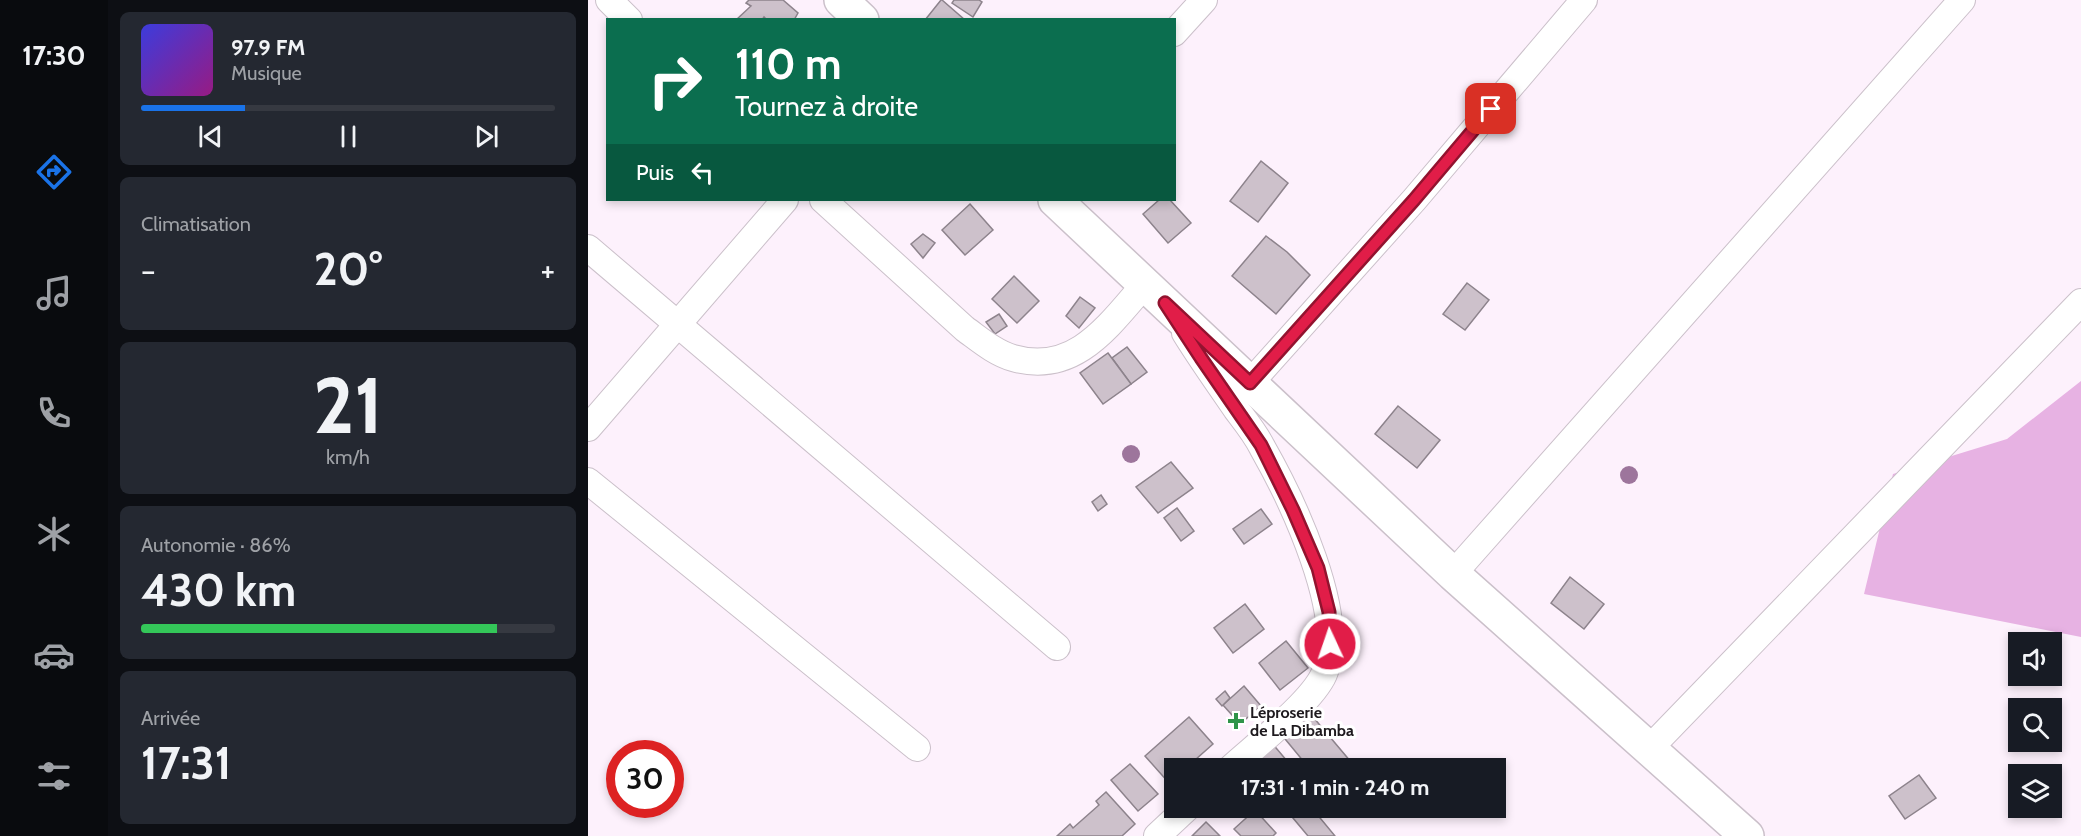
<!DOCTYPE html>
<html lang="fr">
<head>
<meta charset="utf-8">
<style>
  :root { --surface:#171b24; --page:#242831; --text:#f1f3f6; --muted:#9ea1a6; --line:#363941; --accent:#1a73e8 }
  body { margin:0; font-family:Cabin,sans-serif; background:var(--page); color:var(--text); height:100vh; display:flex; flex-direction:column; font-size:22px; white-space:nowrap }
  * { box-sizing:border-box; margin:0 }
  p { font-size:20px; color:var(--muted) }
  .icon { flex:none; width:33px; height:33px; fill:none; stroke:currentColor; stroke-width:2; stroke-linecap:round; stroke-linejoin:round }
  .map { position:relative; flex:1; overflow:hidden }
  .sheet { display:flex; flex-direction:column; gap:12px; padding:12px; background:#0d0f14; width:480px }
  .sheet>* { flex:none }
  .top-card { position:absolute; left:18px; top:18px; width:570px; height:183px; border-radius:0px; box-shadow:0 3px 9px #0003; background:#0b6e4f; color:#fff; overflow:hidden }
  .buttons { position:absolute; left:1420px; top:632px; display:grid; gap:12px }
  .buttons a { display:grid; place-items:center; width:54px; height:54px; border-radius:0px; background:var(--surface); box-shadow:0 3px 9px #0003; font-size:30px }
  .speed { position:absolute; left:18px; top:740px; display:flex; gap:12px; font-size:30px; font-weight:700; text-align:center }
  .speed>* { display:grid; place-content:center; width:78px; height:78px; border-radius:50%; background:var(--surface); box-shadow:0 3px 9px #0003; line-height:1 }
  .speed .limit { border:9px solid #d22; background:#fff; color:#111 }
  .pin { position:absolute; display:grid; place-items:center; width:51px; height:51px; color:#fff; margin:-26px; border-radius:12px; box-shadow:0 3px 9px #0006 }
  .me { position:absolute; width:66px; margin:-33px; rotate:357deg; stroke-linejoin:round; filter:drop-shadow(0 0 4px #0008) }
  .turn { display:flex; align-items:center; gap:21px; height:126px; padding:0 30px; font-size:27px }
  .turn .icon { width:78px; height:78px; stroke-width:2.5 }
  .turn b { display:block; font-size:42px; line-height:51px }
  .then { display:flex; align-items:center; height:57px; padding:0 30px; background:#0003; gap:12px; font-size:22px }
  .big { font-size:45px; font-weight:700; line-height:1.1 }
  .sheet .tile { flex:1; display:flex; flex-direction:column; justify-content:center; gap:9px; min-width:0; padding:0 21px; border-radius:9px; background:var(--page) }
  .sheet .dial { align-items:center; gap:0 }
  .dial b { font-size:78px; line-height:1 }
  .song { display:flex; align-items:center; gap:18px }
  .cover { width:72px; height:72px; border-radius:9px; background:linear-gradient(135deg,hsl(240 70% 55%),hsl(310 70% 35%)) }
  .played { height:6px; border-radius:3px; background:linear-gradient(90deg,var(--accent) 25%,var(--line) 25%) }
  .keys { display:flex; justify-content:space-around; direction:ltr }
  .heat { display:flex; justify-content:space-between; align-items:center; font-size:33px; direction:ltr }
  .charge { height:9px; border-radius:4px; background:linear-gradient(90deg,#34c759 86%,var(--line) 0) }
  .trip { position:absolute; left:576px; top:758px; width:342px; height:60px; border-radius:0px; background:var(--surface); box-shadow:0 3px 9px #0003; font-weight:700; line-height:60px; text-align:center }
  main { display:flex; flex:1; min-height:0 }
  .tabs { display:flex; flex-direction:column; width:108px; justify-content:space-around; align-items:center; background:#090b0e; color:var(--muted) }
  .tabs .icon { width:42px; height:42px }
  .tabs .active { color:var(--accent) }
  .tabs b { font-size:27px; color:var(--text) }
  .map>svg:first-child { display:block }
</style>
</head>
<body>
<main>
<nav class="tabs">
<b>17:30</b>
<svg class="icon active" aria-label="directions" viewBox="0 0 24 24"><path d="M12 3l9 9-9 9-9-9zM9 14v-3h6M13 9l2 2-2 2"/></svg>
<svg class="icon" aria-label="music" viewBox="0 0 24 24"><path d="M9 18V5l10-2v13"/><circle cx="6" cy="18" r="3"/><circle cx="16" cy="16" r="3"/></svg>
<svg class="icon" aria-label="phone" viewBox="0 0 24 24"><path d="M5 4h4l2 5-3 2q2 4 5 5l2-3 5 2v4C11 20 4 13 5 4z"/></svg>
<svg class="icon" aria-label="climate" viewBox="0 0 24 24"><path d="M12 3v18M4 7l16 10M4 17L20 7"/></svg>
<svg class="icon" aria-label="car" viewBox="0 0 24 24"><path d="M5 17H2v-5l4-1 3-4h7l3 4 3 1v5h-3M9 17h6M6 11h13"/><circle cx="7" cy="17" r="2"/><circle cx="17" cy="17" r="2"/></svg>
<svg class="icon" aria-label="filters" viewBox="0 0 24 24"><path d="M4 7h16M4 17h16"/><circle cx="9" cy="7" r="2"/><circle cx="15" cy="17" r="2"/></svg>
</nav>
<section class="sheet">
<div class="tile">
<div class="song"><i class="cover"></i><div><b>97.9 FM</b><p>Musique</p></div></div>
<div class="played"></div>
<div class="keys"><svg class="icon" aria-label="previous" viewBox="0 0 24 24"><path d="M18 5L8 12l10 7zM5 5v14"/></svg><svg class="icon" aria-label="pause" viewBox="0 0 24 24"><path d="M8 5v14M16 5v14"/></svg><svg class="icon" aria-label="next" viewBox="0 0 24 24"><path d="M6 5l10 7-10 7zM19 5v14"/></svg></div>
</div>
<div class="tile"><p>Climatisation</p>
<div class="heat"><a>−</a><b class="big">20°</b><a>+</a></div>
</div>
<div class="tile dial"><b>21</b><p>km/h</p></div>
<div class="tile"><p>Autonomie · 86%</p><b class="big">430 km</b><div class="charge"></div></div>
<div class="tile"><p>Arrivée</p><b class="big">17:31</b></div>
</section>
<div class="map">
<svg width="1493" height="836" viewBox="0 0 1493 836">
  <rect width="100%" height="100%" fill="#fdf1fc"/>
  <polygon fill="#e7b2e3" points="1493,381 1493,637 1276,594 1305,474 1419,439"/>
  <g fill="#cdc1cb" stroke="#8d838c" stroke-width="1.5">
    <polygon points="161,0 195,0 210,13 206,20 179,20 176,17 174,20 148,20 163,6 158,3"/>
    <polygon points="353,0 354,0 377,20 337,20"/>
    <polygon points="366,0 391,0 394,2 385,17 364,3"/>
    <polygon points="673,161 700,183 670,222 642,201"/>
    <polygon points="571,200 582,200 603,223 580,243 555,214"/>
    <polygon points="382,204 405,230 377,255 354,230"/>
    <polygon points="335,234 347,243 335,258 323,244"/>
    <polygon points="678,236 699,252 722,275 688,314 644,276"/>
    <polygon points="426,276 451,301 429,323 404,299"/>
    <polygon points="879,283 901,300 877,330 855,314"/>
    <polygon points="492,297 507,308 491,328 478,316"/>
    <polygon points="411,314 419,326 407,334 398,322"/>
    <polygon points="539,347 559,372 543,384 524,358"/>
    <polygon points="520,353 543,384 515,404 492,373"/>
    <polygon points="810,406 852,440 829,468 787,434"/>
    <polygon points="583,462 605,488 570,513 548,487"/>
    <polygon points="513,495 519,504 510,511 504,502"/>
    <polygon points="589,508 606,531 593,541 576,518"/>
    <polygon points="673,509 684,524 656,544 645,529"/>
    <polygon points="982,577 1016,604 996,629 963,603"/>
    <polygon points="657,604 676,629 645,653 626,628"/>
    <polygon points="698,641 720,668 692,690 671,663"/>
    <polygon points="656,686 673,706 652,724 635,705"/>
    <polygon points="637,691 642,698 634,706 628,699"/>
    <polygon points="720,711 763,762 756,768 721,768 693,734"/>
    <polygon points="601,717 625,744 598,768 586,768 586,778 581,783 557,756"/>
    <polygon points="683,742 705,768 661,768"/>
    <polygon points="542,764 570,794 550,811 523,780"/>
    <polygon points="1331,775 1348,798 1317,819 1301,796"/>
    <polygon points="518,792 547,824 534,836 469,836 482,824 485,828 511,805 508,801"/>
    <polygon points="718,807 723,807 747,836 720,836 705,818"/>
    <polygon points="667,810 688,833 685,836 653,836 646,829"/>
    <polygon points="618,822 632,836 604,836"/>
  </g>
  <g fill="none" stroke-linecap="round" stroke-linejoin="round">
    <g stroke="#cbc0ca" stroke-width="28">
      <g id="minor">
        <polyline points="21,0 41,20"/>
        <polyline points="586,33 616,0"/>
        <path d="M235,200L377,329C391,339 407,353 425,358C487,376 521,325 557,284"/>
        <polyline points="0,248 469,647"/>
        <path d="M597,333C613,359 631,384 648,409C657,421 667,433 674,447C703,498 761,617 736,674C724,702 667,746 643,768"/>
        <polyline points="662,383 826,200 996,0"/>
        <polyline points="0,428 197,200"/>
        <polyline points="0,481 329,748"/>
        <polyline points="865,574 1374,0"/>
        <polyline points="1061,749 1493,302"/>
        <polyline points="569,836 600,807"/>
      </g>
    </g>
    <g stroke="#cbc0ca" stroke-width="36">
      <g id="secondary">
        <polyline points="253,0 274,20"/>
        <polyline points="467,200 865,574 1159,836"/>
      </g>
    </g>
    <use href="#minor" stroke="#fff" stroke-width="26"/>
    <use href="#secondary" stroke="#fff" stroke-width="33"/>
  </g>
  <g fill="#9d759c">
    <circle cx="543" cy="454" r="9"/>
    <circle cx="1041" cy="475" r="9"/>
  </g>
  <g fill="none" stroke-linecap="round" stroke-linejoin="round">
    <g stroke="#92132f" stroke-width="15">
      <polyline id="route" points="742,644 741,612 730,568 705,510 673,445 613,358 577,303 662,383 826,200 903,109"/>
    </g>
    <use href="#route" stroke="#e11d48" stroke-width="10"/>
  </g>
  <path fill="#2f9449" stroke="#fff" stroke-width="2" d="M645 712h6v6h6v6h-6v6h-6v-6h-6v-6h6z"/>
  <g text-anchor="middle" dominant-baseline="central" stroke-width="6" stroke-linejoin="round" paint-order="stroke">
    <g font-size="16" font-weight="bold" fill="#1e1a1e" stroke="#fff" text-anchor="start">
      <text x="662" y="712">Léproserie<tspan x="662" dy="18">de La Dibamba</tspan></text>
    </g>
  </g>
</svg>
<div class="buttons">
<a><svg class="icon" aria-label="sound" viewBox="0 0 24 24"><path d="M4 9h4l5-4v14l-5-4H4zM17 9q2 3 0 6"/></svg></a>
<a><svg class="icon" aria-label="search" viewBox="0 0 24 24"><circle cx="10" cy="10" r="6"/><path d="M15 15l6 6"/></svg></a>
<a><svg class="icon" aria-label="layers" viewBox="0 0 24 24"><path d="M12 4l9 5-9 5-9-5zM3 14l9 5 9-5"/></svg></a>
</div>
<div class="speed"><div class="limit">30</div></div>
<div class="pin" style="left:903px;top:109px;background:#d93025"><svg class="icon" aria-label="arrive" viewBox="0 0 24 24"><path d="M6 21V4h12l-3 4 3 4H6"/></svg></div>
<svg class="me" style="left:742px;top:644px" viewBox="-20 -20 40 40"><circle r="17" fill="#e11d48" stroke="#fff" stroke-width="3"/><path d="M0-11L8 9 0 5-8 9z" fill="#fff"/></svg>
<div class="trip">17:31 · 1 min · 240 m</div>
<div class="top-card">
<div class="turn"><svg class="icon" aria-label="right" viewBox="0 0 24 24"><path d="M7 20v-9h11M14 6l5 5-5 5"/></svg><div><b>110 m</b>Tournez à droite</div></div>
<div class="then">Puis<svg class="icon" aria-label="left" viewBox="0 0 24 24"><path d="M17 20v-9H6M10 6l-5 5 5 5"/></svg></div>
</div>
</div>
</main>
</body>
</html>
